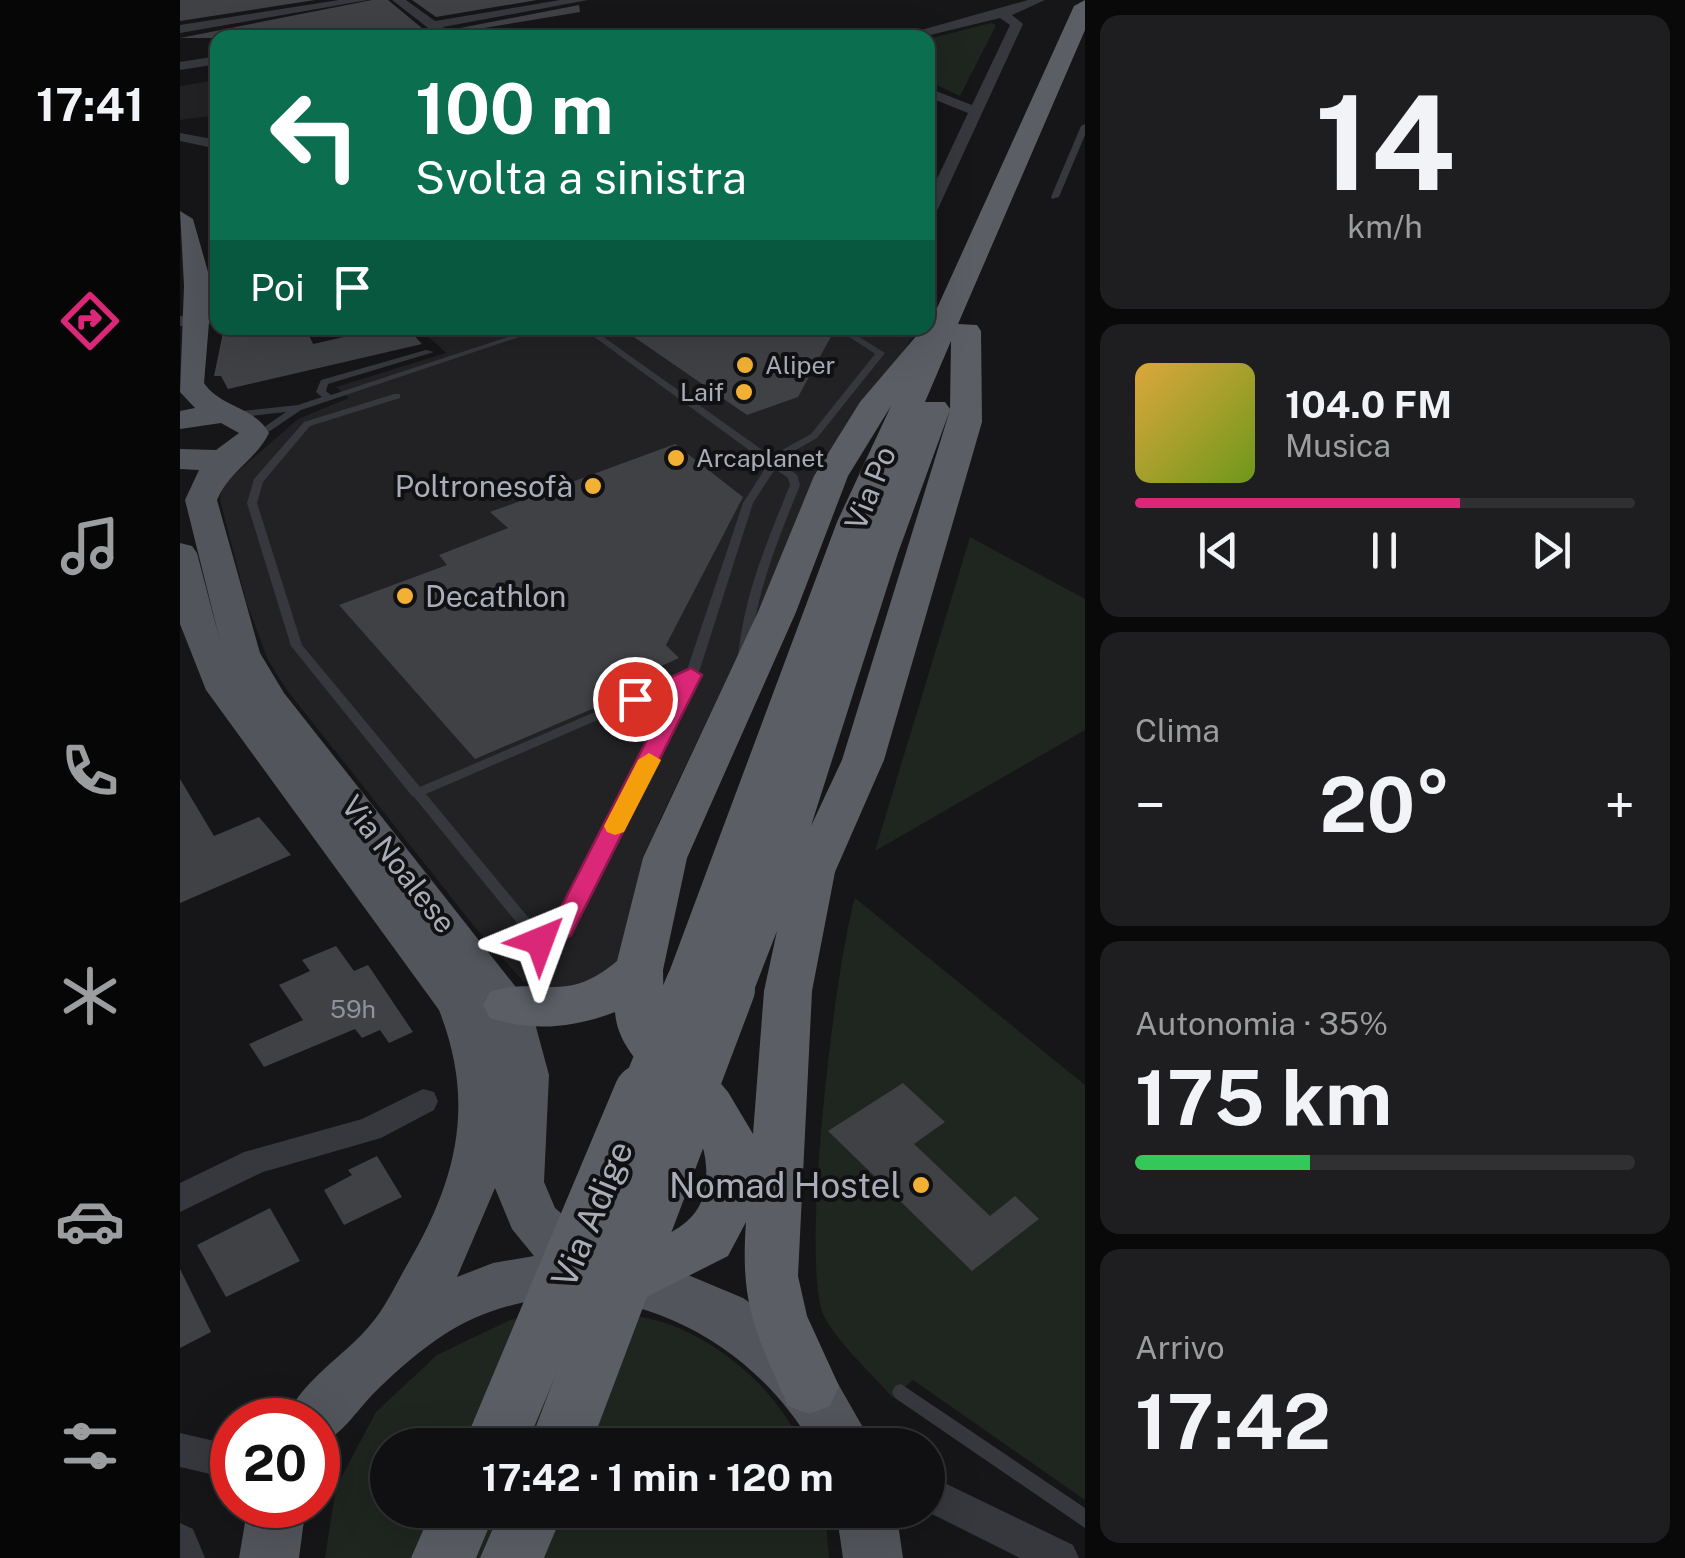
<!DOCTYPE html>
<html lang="it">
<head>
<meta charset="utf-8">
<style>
  :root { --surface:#101012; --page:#1e1e20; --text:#f1f3f6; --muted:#9c9d9f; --line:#303032; --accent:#db2777 }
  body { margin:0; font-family:"Public Sans",sans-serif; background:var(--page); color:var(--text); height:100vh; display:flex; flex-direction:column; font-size:38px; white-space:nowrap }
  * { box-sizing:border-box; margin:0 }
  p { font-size:32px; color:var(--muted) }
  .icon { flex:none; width:55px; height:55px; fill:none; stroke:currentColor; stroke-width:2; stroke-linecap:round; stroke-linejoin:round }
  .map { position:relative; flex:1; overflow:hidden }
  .drawer { display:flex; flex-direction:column; gap:15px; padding:15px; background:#09090a; width:600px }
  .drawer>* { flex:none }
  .guide { position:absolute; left:30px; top:30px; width:725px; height:305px; border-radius:20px; box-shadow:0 10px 40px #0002,0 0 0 2px var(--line); background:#0b6e4f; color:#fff; overflow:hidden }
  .speed { position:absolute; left:30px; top:1398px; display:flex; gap:20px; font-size:50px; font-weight:700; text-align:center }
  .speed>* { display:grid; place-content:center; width:130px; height:130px; border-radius:50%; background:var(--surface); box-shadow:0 10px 40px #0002,0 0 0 2px var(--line); line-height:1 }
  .speed .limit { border:15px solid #d22; background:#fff; color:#111 }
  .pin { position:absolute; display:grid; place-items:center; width:85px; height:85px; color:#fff; margin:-42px; border:5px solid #fff; border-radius:50%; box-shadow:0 2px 10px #0007 }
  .me { position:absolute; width:110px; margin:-55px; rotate:44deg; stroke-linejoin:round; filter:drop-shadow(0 0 8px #0008) }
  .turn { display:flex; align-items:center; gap:35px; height:210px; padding:0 40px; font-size:45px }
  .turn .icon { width:130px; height:130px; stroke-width:2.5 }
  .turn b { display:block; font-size:70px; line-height:85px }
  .then { display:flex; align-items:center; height:95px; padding:0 40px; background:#0003; gap:20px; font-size:38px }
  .big { font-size:75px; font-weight:700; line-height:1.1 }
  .drawer .widget { flex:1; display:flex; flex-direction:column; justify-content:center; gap:15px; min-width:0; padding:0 35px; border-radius:20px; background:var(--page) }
  .drawer .dial { align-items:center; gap:0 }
  .dial b { font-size:130px; line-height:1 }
  .song { display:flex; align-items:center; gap:30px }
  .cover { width:120px; height:120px; border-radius:15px; background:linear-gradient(135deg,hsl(40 70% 55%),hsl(80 70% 35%)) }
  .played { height:10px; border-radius:5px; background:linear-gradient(90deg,var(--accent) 65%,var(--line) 65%) }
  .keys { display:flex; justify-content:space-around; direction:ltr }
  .heat { display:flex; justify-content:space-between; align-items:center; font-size:55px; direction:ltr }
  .charge { height:15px; border-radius:8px; background:linear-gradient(90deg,#34c759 35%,var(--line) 0) }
  .trip { position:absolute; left:190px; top:1428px; width:575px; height:100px; border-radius:50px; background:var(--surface); box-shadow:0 10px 40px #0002,0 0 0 2px var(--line); font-weight:700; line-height:100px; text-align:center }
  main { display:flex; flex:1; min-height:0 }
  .dock { display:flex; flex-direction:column; width:180px; justify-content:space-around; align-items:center; background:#060607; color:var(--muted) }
  .dock .icon { width:70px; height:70px }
  .dock .active { color:var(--accent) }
  .dock b { font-size:45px; color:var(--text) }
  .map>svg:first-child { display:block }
</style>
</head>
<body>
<main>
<nav class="dock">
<b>17:41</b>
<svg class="icon active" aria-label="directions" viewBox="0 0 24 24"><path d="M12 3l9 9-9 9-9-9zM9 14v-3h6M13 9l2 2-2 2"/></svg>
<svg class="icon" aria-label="music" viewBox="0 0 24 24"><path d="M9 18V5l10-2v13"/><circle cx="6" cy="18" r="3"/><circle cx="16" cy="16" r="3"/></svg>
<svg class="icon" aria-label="phone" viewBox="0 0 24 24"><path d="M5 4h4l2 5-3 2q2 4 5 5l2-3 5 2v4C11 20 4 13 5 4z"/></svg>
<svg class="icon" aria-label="climate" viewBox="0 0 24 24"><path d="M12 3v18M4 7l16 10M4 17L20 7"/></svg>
<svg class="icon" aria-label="car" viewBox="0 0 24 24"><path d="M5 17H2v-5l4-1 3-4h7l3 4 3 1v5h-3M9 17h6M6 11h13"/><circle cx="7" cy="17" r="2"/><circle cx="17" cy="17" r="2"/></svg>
<svg class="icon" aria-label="filters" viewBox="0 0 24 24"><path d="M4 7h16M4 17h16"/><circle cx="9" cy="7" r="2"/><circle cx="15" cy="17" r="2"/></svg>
</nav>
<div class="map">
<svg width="905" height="1558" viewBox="0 0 905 1558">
  <rect width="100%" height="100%" fill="#161618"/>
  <g fill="#222225">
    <polygon points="37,80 37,115 0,120 0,86"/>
    <polygon points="239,328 739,328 651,458 478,824 474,900 441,977 368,994 343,981 298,931 106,689 88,660 67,604 40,500 42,485 118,419 169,398 156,387 266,353"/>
  </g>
  <g fill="#1e261f">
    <polygon points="811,23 816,25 780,96 748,81 748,39"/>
    <polygon points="790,537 905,599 905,730 695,851"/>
    <path d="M675,898L905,1085V1500L733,1380L713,1398C693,1375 657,1342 644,1316C619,1263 656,960 675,898Z"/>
    <path d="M408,1309C433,1313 461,1315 485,1323C541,1342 598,1391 621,1445H208V1510H645L649,1558H145L156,1487L196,1412L257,1355L330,1320Z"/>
  </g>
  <g fill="#404145">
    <polygon points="0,0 135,0 0,21"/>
    <polygon points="192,0 208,0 254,38 0,38"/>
    <polygon points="232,0 357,0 256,17"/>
    <polygon points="399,5 400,12 304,28 307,30 274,36 270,30"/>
    <polygon points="44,328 111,328 114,333 127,331 133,344 204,328 227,328 242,344 48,389 41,376 34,376"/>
    <polygon points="441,328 653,328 654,331 618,397 567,415"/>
    <polygon points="495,444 563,497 486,645 499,658 444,683 454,691 295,759 159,605 267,565 259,555 328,528 310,512"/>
    <polygon points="0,779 34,836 79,817 111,855 0,903"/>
    <polygon points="156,946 174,971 188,965 233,1032 209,1043 200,1030 182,1038 175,1029 84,1067 69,1044 123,1020 99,985 130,971 122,960"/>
    <polygon points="723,1083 765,1122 734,1144 810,1216 835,1196 859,1219 792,1271 648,1131"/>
    <polygon points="197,1156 222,1197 164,1225 144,1190 172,1175 168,1170"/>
    <polygon points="90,1208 120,1261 46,1297 17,1245"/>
    <polygon points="0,1269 31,1332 0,1348"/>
  </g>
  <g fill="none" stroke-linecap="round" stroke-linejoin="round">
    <g fill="#37383d" fill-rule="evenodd">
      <polygon points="905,124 905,135 879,197 872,199 871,197 901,126"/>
      <polygon points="355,328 366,328 121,410 78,439 72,439 70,437 106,412 53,418 48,415 53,412 118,405 142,397 136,392 141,380 246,350 254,352 148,384 146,391 151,395"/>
      <path d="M402,328H411L592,457L595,454L631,434L695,354L656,328H665L705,353L637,438L602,458L599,462L617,475L620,485C597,542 574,597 570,659L564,663L558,659C563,597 587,542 610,485L608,478L595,469L573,503L520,669L387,933L360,946L355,945L234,797L232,796L111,646L67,503L74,479L124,422L214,394H220V398L130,426L83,482L77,503L122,645L240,787L506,673L563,503L588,464ZM501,684L377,926L362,934L246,794Z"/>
      <polygon points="721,1384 905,1508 905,1528 715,1398 712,1392 715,1386"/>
    </g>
    <g fill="#37383d" fill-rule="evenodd">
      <polygon points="159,0 188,0 0,33 0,25"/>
      <polygon points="212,0 226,0 255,21 380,0 408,0 263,27 271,38 261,38"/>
      <polygon points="848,0 865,0 832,15 843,24 756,213 748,218 748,198 788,113 748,97 748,88 792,105 830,25 820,18 738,38 713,38"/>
      <polygon points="38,56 38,64 0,70 0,62"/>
      <polygon points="0,133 38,140 38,149 0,141"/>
      <polygon points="38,313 38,323 0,326 0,316"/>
      <polygon points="243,1089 254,1092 258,1101 254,1110 201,1138 83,1172 0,1212 0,1183 64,1152 182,1119"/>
      <polygon points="0,1433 52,1445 52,1479 0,1467"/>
      <polygon points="748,1475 893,1545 899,1558 840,1558 744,1510 748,1510"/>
      <polygon points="0,1523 13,1529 25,1558 0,1558"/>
    </g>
    <g fill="#53555c" fill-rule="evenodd">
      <path d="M0,211L13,219L32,286L24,383C41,408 74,406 89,433C76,460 49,471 37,500L80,653L104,693L350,1005L369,1075L364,1182L375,1208L429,1255L508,1275L563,1298L612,1332L653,1375L693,1445H632C558,1316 387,1249 256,1340C233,1356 212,1375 192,1395C175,1413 161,1436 138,1445V1420H105C123,1378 163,1358 191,1324C205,1308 216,1284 227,1265C277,1180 296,1104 259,1010L26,690L0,624V543L12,546L17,553L40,641L5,500L19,470L0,469V449L36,450L59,433L41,423L0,429V411L15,408L0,392L4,286ZM315,1188L332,1229L354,1256L313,1263L277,1277Z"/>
      <polygon points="68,1505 126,1505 119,1558 59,1558"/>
      <polygon points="656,1510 716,1510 723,1558 663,1558"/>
    </g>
    <g fill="#5b5e65" fill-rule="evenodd">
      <path d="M905,0V30L778,324L797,325L801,331L802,422L704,760L655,872L632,991L618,1276L627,1316L659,1386L650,1406L629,1414L608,1406C575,1331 560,1305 566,1222L548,1256L451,1305L431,1298L423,1280C443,1238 514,1243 524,1192C543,1103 440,1081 435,1012C393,1028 353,1032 310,1018L303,1005L310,992C361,975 384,1006 437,961L463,858L578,612L634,476L680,402L743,328H748L894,6ZM771,341L770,409L765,402H745ZM711,406L657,522L485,983L492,996L509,1001L529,991L535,1003L552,1008L569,1003L597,931L584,991L573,1134L548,1092L484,1016L483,970L507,858L616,612L668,476ZM770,410L662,760L631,826L718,553Z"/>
      <polygon points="252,1510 316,1510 296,1558 231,1558"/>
      <polygon points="321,1510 384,1510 364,1558 300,1558"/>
    </g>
    <g stroke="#5b5e65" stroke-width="46">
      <polyline points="462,1096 509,983"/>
      <polyline points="512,1096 552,990"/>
    </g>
    <g stroke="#5b5e65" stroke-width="58">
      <polyline points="315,1445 463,1093"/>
      <polyline points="380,1445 513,1093"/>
    </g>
  </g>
  <polygon fill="#db2777" stroke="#8e194d" stroke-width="2.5" points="511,668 522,675 391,935 369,948 351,948 348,941 373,923 492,691 455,706 444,699"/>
  <polygon fill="#f59e0b" points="469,753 481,760 444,832 435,835 427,832 424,826 458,760"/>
  <g fill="#f2b134" stroke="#111113" stroke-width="4">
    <circle cx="565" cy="365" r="10"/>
    <circle cx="564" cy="392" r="10"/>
    <circle cx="496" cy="458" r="10"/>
    <circle cx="413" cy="486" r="10"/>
    <circle cx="225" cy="596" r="10"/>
    <circle cx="741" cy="1185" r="10"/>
  </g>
  <g text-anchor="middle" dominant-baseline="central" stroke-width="8" stroke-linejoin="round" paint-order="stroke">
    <g font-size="25" fill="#a8adb8" stroke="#111113" text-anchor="start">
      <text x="585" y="365">Aliper</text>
      <text x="544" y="392" text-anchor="end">Laif</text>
      <text x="516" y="458">Arcaplanet</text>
    </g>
    <g font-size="25" fill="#8e929b">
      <text x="173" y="1009">59h</text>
    </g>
    <g font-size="30" fill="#a8adb8" stroke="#111113" text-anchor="end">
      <text x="393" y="486">Poltronesofà</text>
      <text x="245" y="596" text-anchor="start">Decathlon</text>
    </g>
    <g font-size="30" fill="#a8adb8" stroke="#111113">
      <text transform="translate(690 488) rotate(-68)">Via Po</text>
      <text transform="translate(219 864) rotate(52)">Via Noalese</text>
    </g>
    <g font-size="35" fill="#a8adb8" stroke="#111113" text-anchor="end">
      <text x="721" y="1185">Nomad Hostel</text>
    </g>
    <g font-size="35" fill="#a8adb8" stroke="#111113">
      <text transform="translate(412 1214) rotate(-67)">Via Adige</text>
    </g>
  </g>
</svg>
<div class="speed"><div class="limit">20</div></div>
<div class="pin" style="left:455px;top:699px;background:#d93025"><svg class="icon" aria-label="arrive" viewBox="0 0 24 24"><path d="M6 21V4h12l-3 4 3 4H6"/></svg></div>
<svg class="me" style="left:360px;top:941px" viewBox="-20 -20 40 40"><path d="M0-17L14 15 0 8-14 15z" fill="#db2777" stroke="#fff" stroke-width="4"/></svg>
<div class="trip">17:42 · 1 min · 120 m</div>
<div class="guide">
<div class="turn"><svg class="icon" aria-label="left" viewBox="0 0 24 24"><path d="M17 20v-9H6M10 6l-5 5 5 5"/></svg><div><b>100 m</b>Svolta a sinistra</div></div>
<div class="then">Poi<svg class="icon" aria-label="arrive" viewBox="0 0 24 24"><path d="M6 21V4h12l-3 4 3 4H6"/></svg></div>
</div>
</div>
<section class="drawer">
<div class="widget dial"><b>14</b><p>km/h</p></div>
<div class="widget">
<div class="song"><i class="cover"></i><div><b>104.0 FM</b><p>Musica</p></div></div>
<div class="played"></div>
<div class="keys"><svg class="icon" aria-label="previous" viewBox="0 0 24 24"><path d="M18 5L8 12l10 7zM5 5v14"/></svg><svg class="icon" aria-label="pause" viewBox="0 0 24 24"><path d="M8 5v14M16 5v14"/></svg><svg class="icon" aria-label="next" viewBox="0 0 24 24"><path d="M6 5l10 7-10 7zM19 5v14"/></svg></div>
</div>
<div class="widget"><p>Clima</p>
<div class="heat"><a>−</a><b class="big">20°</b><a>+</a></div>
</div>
<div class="widget"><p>Autonomia · 35%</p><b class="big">175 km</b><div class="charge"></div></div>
<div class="widget"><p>Arrivo</p><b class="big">17:42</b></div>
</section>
</main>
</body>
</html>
